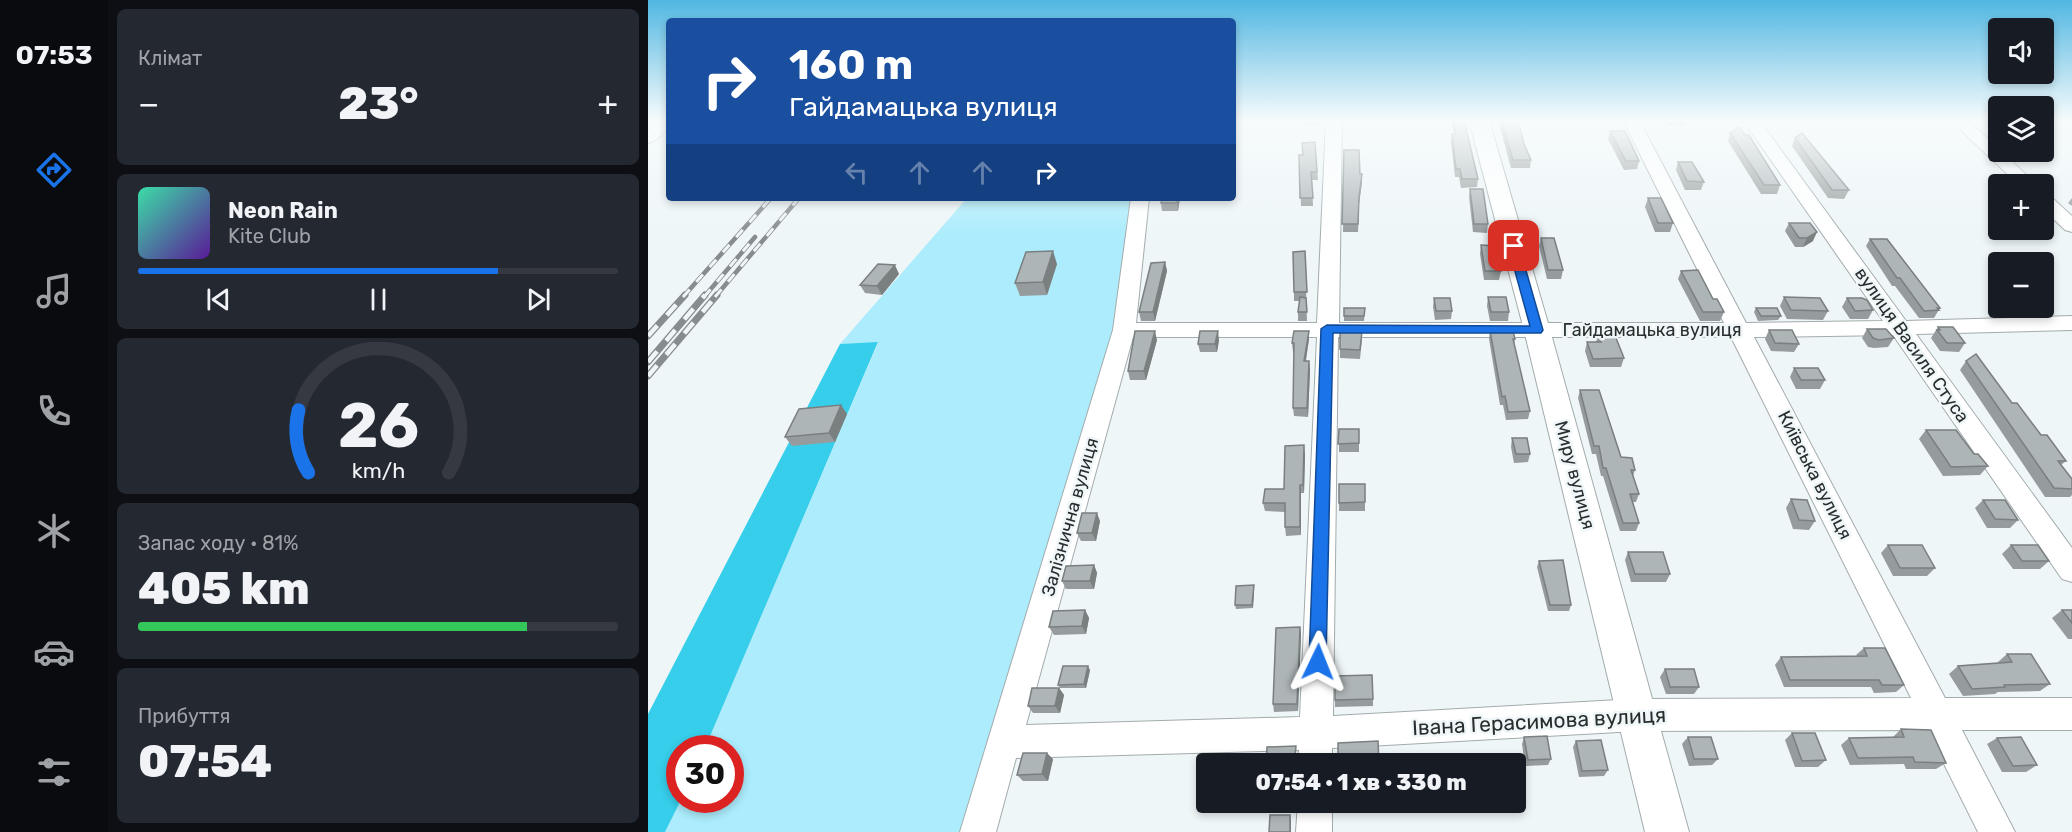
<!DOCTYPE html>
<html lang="uk">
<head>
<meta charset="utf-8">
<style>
  :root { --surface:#171b24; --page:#242831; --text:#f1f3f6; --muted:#9ea1a6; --line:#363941; --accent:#1a73e8 }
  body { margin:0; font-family:Rubik,sans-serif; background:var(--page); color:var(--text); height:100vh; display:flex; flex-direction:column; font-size:22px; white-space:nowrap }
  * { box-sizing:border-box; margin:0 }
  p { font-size:20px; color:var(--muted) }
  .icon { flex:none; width:33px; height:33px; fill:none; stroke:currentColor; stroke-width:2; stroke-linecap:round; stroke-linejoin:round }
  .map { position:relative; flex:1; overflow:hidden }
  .panel { display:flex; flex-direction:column; gap:9px; padding:9px; background:#0d0f14; width:540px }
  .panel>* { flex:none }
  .banner { position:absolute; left:18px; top:18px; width:570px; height:183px; border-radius:6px; box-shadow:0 3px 9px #0003; background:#1a4fa0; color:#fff; overflow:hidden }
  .tools { position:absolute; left:1340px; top:18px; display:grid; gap:12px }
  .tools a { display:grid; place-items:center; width:66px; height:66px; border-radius:6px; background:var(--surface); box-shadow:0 3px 9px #0003; font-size:30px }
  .speed { position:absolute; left:18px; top:735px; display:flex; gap:12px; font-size:30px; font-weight:700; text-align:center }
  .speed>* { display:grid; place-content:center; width:78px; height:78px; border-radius:50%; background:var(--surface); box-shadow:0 3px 9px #0003; line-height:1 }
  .speed .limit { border:9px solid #d22; background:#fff; color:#111 }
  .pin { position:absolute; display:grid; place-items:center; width:51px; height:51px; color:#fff; margin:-26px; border-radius:12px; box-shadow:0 3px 9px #0006 }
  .me { position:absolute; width:66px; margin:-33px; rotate:2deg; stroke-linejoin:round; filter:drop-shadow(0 0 4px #0008) }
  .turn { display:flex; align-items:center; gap:21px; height:126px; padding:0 24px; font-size:27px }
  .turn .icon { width:78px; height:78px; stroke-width:2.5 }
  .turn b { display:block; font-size:42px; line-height:51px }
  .lanes { display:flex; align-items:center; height:57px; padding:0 24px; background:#0003; justify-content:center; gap:30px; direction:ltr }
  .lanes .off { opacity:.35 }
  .big { font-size:45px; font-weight:800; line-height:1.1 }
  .panel .widget { flex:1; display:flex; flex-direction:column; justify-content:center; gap:9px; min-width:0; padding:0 21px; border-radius:9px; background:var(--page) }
  .panel .dial { align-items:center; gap:0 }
  .dial svg { height:156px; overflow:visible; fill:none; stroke:var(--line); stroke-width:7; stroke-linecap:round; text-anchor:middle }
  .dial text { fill:var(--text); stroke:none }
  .song { display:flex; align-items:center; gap:18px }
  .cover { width:72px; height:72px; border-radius:9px; background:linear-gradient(135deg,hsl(160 70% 55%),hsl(270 70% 35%)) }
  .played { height:6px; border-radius:3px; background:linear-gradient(90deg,var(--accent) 75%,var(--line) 75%) }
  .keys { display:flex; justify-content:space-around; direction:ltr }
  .heat { display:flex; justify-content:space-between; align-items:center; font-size:33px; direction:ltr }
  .charge { height:9px; border-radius:4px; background:linear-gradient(90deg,#34c759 81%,var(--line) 0) }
  .trip { position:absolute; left:548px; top:753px; width:330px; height:60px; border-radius:6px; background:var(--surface); box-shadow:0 3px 9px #0003; font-weight:800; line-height:60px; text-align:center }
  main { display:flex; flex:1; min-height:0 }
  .dock { display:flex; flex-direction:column; width:108px; justify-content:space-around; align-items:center; background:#090b0e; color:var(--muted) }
  .dock .icon { width:42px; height:42px }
  .dock .on { color:var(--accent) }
  .dock b { font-size:27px; color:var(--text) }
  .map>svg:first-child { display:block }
</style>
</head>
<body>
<main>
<nav class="dock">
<b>07:53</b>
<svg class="icon on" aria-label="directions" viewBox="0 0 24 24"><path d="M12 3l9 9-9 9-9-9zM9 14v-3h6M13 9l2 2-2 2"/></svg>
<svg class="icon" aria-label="music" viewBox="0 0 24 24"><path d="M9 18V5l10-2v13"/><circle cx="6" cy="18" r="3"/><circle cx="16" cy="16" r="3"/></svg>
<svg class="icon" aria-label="phone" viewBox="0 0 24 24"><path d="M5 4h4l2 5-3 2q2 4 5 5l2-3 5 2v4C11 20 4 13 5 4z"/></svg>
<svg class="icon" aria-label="climate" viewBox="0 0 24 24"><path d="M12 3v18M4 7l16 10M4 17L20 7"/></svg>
<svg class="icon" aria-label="car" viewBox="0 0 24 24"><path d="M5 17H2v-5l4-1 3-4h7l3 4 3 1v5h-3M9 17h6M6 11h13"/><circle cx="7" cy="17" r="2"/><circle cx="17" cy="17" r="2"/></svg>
<svg class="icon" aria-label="filters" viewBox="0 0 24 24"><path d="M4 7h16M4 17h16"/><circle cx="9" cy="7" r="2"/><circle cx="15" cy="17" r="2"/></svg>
</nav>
<section class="panel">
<div class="widget"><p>Клімат</p>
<div class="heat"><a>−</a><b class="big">23°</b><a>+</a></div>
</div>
<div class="widget">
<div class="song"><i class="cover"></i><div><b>Neon Rain</b><p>Kite Club</p></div></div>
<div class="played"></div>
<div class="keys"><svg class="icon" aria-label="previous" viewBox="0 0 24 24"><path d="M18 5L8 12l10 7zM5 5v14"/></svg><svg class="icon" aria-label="pause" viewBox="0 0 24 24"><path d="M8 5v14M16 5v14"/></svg><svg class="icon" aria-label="next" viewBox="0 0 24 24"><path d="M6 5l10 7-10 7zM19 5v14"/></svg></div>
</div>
<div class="widget dial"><svg viewBox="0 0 100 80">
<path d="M14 69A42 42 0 1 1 86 69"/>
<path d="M14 69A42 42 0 0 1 9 37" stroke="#1a73e8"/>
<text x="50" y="56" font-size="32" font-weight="700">26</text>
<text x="50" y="72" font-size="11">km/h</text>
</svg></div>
<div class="widget"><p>Запас ходу · 81%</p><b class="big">405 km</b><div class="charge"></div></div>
<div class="widget"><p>Прибуття</p><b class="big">07:54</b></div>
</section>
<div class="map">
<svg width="1424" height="832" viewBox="0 0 1424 832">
  <rect width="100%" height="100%" fill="#eef6f8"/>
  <polygon fill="#acecfc" points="319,198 492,198 476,330 330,832 17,832 33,800 82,800 82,748 57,748 230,343 192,344"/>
  <polygon fill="#36ceeb" points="230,342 57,748 32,748 32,800 33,800 17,832 0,832 0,714 192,344"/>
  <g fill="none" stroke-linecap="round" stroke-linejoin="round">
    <g stroke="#a3abac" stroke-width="2">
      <g id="minor">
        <polygon points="12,120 21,120 21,128 6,141 0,143 0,130"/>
        <path d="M678,120H694L691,323H1076L975,120H991L1098,323L1235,321L1095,120H1111L1258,321L1424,316V330L1268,334L1424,548V582L1414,579L1245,335L1106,337L1297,698H1424V730H1314L1367,832H1330L1279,730L989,731L684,748V764H650L651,750L368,758L348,832H312L465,330L483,198H501L488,323H669ZM485,337H669L652,717L378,725ZM690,337H1083L1263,698L989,699L685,716Z"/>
        <polygon points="1302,120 1319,120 1350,148 1350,152 1354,152 1388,184 1370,184"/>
        <polygon points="1395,194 1401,195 1424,216 1424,232 1417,230 1395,209"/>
        <polygon points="650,802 684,802 684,832 648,832"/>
      </g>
    </g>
    <g stroke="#a3abac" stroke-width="2">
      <polygon id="major" points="821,120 841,120 902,330 1041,832 997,832 876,330"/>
    </g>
    <use href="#minor" fill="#fff" fill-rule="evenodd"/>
    <use href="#major" fill="#fff" fill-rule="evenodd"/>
    <g stroke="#878c8e" stroke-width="4.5">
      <g id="rail-far1">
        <polyline points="35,297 123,198"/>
        <polyline points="56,297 107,237"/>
        <polyline points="67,297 151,198"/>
      </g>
    </g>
    <g stroke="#878c8e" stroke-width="7">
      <g id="rail">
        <polyline points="0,336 37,295"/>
        <polyline points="0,362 57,295"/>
        <polyline points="0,376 69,295"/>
      </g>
    </g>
    <use href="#rail-far1" stroke="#eef6f8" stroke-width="3" stroke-dasharray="10" stroke-linecap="butt"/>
    <use href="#rail" stroke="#eef6f8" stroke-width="4.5" stroke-dasharray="14" stroke-linecap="butt"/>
  </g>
  <g fill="#969c9d">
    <rect x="657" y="120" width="15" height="5"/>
    <polygon points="803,120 816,120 830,179 829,187 813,188 811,177 807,177 803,142 804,134 806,134"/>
    <polygon points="850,120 870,120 876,144 883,160 882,168 863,168"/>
    <polygon points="1016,120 1039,120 1037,125 1020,125"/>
    <polygon points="962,131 991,161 989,169 976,170 960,139"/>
    <polygon points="1082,133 1097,135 1132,185 1129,194 1113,194 1080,141"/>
    <polygon points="1147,138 1201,190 1196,199 1180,198 1144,146"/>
    <polygon points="667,142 670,180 664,180 665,206 653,206 651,155 655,155"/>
    <polygon points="696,150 712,174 714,174 714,182 711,204 710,232 695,232"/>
    <polygon points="1030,162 1056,182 1053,190 1037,190 1028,170"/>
    <polygon points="822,189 840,224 839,233 825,232 821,197"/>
    <polygon points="514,198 532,198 530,211 514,211 513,203"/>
    <polygon points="1000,198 1025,223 1022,232 1007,232 997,207"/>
    <polygon points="1424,198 1424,206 1420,203"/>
    <polygon points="1141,223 1165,241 1155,247 1147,247 1137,231"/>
    <polygon points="893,238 915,270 913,279 899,279 891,246"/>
    <polygon points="1222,239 1292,308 1286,318 1271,318 1247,286 1244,286 1218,246"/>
    <polygon points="833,245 853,271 851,280 836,280 832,254"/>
    <polygon points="657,251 659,321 650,321 650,312 652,301 646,301 646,292"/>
    <polygon points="517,262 519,271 507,321 493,321 491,312"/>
    <polygon points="409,264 399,295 372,296 367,283"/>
    <polygon points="1033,271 1065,299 1076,312 1072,321 1052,321 1030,279"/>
    <polygon points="251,274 234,295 217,293 212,285"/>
    <polygon points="840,297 861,312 860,321 842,321 839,306"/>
    <polygon points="1136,297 1180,311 1175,320 1139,319 1132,306"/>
    <polygon points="786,298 804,311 803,319 787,320 785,307"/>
    <polygon points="1199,298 1225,310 1220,319 1202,319 1194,307"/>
    <polygon points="696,308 717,308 716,321 696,321"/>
    <polygon points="1108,308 1133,316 1130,320 1110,321 1106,312"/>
    <polygon points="1290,327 1317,343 1311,352 1292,351 1283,338"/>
    <polygon points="1219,329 1246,338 1240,347 1226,348 1220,347 1214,338"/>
    <polygon points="1121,330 1151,344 1146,352 1123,351 1117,339"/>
    <polygon points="692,331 714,339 712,359 692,358"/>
    <polygon points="842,331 867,339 866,344 882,411 880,419 858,420 855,405 852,405 841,339"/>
    <polygon points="950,334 976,358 973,367 942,367 937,351 939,342 948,342"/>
    <polygon points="661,339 658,361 661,361 662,370 660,417 646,416 645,408 646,352 645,352 644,343"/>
    <polygon points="509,340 498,380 482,380 480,371"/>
    <polygon points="571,340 569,352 552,352 550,344"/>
    <polygon points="1318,361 1364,403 1418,461 1413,465 1424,479 1424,495 1422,497 1397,497 1312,370"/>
    <polygon points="1146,368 1177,380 1172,389 1148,389 1142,377"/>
    <polygon points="932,390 973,457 987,470 985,476 991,494 988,502 985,502 991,523 988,531 972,531 955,476 953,476 948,454 944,454 930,398"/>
    <polygon points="193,405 199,414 187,442 144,446 137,437"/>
    <rect x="691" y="429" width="20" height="23"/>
    <polygon points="1278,430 1326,454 1340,466 1332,475 1295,476 1271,439"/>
    <polygon points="864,438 882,454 880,462 866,463 863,447"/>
    <polygon points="657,454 656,493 653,493 653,535 638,536 637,527 637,512 617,511 615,503 636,489"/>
    <rect x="691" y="484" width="26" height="27"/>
    <polygon points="1143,499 1167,521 1161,530 1145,529 1138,508"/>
    <polygon points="1335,500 1370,520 1362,528 1339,528 1327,508"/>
    <polygon points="452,521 448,541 433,541 429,533"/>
    <polygon points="1240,545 1287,568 1279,576 1245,576 1233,553"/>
    <polygon points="1363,545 1401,561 1392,569 1365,569 1354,554"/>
    <polygon points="980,552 1022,574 1018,582 983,582 977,560"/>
    <polygon points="891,561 923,605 921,611 900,611 889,567"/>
    <polygon points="446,565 449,573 446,589 418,589 414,581"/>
    <polygon points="606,589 605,608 588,609 587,605"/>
    <polygon points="437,610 441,618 438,634 406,635 401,627"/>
    <polygon points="1414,610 1424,610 1424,639 1420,639 1404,618"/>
    <polygon points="652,627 653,635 650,711 626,712 625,704"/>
    <polygon points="1216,648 1256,685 1248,692 1226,693 1223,687 1136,687 1127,665 1133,657 1209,656 1208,655"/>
    <polygon points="1359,654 1402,684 1392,691 1350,692 1347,694 1315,696 1301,674 1310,666 1350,663 1350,662"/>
    <polygon points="1017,669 1051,687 1046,694 1018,694 1012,677"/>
    <polygon points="442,670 438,688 412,688 410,685"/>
    <polygon points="411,688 416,695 412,713 385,713 380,706"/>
    <polygon points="725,699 725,706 687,707 687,700"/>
    <polygon points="1253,729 1298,763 1288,769 1258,769 1256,764 1202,765 1193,745 1201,738 1245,737"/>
    <polygon points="1144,733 1178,760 1170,767 1147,767 1137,740"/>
    <polygon points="876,737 903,759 900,765 877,766 874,744"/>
    <polygon points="1040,737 1070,759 1064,765 1041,766 1034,744"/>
    <polygon points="1349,738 1389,765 1378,772 1354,772 1339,744"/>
    <polygon points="928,741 960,770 956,776 931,777 925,747"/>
    <polygon points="405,759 400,781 375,781 369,775"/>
    <polygon points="803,802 821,802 820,806 803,806"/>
  </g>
  <g fill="#7a7f80">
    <polygon points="714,174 714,182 711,204 710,232 711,196"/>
    <polygon points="530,198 532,198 530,211 529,203"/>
    <polygon points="1169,232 1165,241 1155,247 1159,238"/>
    <polygon points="405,251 409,264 399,295 395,282"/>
    <polygon points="517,262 519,271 507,321 505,312"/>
    <polygon points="247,265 251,274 234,295 229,286"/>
    <polygon points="507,331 509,340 498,380 496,371"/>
    <polygon points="570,331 571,340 569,352 567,344"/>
    <polygon points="661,331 661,339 656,370 656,361"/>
    <polygon points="661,361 662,370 660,417 659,408"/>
    <polygon points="193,405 199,414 187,442 181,433"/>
    <polygon points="656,445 657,454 656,493 655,485"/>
    <polygon points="652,485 653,493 653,535 652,527"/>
    <polygon points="449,513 452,521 448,541 444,533"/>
    <polygon points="446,565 449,573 446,589 442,581"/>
    <polygon points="606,585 606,589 605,608 604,605"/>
    <polygon points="437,610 441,618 438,634 434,626"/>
    <polygon points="652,627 653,635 650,711 649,704"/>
    <polygon points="440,666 442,670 438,688 436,684"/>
    <polygon points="411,688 416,695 412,713 407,706"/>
    <polygon points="399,753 405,759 400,781 394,774"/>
    <polygon points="642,815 643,821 643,832 642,832"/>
  </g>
  <g fill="#aeb5b7" stroke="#7a7f80" stroke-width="1.5">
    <polygon points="805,120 816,120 830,179 814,179 812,169 808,169 804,134 808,134"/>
    <polygon points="853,120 870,120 876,144 883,160 865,160"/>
    <polygon points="1091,127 1097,135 1101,135 1132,185 1116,185 1082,133"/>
    <polygon points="962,131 977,131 991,161 978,161"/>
    <polygon points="1154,133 1201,190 1184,190 1147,138"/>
    <polygon points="667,142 669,172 663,172 665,198 652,198 651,155 655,155 654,143"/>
    <polygon points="696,150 711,150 712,174 714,174 711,196 710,224 694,224"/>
    <polygon points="1030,162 1044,162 1056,182 1039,181"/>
    <polygon points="822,189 835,189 840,224 826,224"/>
    <polygon points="514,198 530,198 529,203 513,203"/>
    <polygon points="1000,198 1013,198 1025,223 1010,223"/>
    <polygon points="1141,223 1162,223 1169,232 1159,238 1151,238"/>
    <polygon points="893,238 906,238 915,270 900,270"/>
    <polygon points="1222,239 1239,239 1292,308 1289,308 1291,310 1276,311 1252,278 1249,278"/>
    <polygon points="833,245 848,246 853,271 837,271"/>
    <polygon points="405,251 395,282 367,283 378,252"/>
    <polygon points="657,251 659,292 646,292 645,252"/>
    <polygon points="517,262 505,312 491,312 503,263"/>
    <polygon points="230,264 247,265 229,286 212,285"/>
    <polygon points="1050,270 1065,299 1069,299 1076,312 1055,312 1033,271"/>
    <polygon points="652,297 658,298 659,312 650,312"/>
    <polygon points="840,297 858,297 861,312 843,312"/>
    <polygon points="1136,297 1172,298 1180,311 1143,310"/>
    <polygon points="786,298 802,298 804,311 788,311"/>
    <polygon points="1199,298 1214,298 1219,300 1225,310 1207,311"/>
    <polygon points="696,308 717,308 716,316 696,316"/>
    <polygon points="1108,308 1129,308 1133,316 1113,316"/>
    <polygon points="1290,327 1305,327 1317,343 1299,343 1289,330 1292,330"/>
    <polygon points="1219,329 1238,329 1246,338 1231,340 1225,338"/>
    <polygon points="1121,330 1144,330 1151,344 1127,343"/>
    <polygon points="487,331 507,331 496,371 480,371"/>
    <polygon points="552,331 570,331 567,344 550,344"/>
    <polygon points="646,331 661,331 656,361 661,361 659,408 645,408 646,343 644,343"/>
    <polygon points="692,331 714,331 712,350 692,349"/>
    <polygon points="842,331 865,331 867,339 865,339 882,411 860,412 857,396 854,397"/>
    <polygon points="966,333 976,358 945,359 939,342 953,342 950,334"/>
    <polygon points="1328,354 1364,403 1369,403 1393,435 1399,435 1418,461 1410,461 1424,479 1424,489 1406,488 1318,361"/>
    <polygon points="1146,368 1170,368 1177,380 1153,380"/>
    <polygon points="932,390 951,390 973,457 984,458 987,470 983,470 991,494 982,494 991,523 975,523 958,468 955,468 951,446 946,446"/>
    <polygon points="193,405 181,433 137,437 151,409"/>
    <polygon points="691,429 711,429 711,443 690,444"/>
    <polygon points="1278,430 1308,430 1326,454 1330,454 1340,466 1303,467"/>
    <polygon points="864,438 879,438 882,454 868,454"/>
    <polygon points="656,445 655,485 652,485 652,527 637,527 637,503 615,503 617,489 636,489 637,446"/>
    <polygon points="691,484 717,484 717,502 691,503"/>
    <polygon points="1143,499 1159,500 1167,521 1151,520"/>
    <polygon points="1335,500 1357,500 1370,520 1347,519"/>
    <polygon points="434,513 449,513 444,533 429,533"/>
    <polygon points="1240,545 1274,545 1287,568 1252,568"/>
    <polygon points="1363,545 1390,545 1401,561 1374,561"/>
    <polygon points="980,552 1015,552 1022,574 987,574"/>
    <polygon points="915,560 923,605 902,605 891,561"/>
    <polygon points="446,565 442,581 414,581 418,566"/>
    <polygon points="606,585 604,605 587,605 588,586"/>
    <polygon points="437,610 434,626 401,627 405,611"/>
    <polygon points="1414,610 1424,610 1424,623"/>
    <polygon points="652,627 649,704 625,704 628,628"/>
    <polygon points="1216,648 1237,648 1256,685 1234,685 1231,680 1142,680 1133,657 1219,656"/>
    <polygon points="1359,654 1383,654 1402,684 1356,685 1357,687 1324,689 1310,666 1364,662"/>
    <polygon points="415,666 440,666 436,684 410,685"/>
    <polygon points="1017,669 1046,669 1051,687 1022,687"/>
    <polygon points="724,675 725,699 687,700 687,676"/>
    <polygon points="384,688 411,688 407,706 380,706"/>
    <polygon points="1253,729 1283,730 1298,763 1267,762 1265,757 1210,758 1201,738 1256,737"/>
    <polygon points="1144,733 1167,733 1178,760 1154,761"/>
    <polygon points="899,736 903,759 880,760 876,737"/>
    <polygon points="1040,737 1063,737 1070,759 1046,759"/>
    <polygon points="1373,737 1389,765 1365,766 1349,738"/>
    <polygon points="953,740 960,770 934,771 928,741"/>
    <polygon points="730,741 731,764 690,764 690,743"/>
    <polygon points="648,746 647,757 650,760 650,764 618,764 619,747"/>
    <polygon points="375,753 399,753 394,774 369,775"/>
    <polygon points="622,815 642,815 642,832 621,832"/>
  </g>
  <linearGradient id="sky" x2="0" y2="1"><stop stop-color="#51b7e2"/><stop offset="0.51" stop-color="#f7fbfc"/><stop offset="1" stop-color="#f7fbfc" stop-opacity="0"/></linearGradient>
  <rect width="1424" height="236" fill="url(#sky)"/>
  <polygon fill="#1a73e8" stroke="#114b97" stroke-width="1.5" points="866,243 871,246 895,330 893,333 685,333 678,662 676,668 670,670 663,668 661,662 673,329 679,325 882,326 860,246"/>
  <g text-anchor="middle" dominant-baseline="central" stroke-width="5" stroke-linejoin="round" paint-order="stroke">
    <g font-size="18" fill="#2a2d2e" stroke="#eef6f8">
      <text x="1004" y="330">Гайдамацька вулиця</text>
      <text transform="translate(1264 345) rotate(55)">вулиця Василя Стуса</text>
      <text transform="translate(927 475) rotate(75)">Миру вулиця</text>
      <text transform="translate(1167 475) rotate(63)">Київська вулиця</text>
      <text transform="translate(422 517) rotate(-74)">Залізнична вулиця</text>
    </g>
    <g font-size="21" fill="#2a2d2e" stroke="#eef6f8">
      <text transform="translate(891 721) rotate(-3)">Івана Герасимова вулиця</text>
    </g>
  </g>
</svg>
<div class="tools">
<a><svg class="icon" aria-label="sound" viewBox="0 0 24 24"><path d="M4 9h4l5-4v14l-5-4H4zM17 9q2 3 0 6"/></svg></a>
<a><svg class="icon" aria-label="layers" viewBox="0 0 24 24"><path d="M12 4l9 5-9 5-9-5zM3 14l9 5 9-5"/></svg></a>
<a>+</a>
<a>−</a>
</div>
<div class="speed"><div class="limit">30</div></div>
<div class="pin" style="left:866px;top:246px;background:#d93025"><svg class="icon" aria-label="arrive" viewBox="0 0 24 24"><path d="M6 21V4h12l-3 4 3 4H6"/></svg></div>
<svg class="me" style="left:670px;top:662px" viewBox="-20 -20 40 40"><path d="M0-17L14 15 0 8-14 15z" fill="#1a73e8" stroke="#fff" stroke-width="4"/></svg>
<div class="trip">07:54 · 1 хв · 330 m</div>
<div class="banner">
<div class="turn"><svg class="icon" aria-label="right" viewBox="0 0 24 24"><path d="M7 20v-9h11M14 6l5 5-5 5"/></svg><div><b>160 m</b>Гайдамацька вулиця</div></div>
<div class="lanes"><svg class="icon off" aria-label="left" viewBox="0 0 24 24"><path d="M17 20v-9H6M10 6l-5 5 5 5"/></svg><svg class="icon off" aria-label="ahead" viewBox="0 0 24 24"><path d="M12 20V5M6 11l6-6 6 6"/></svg><svg class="icon off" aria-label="ahead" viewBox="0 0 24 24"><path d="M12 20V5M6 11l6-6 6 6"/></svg><svg class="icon" aria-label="right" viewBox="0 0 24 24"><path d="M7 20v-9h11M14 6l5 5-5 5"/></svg></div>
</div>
</div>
</main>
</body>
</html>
